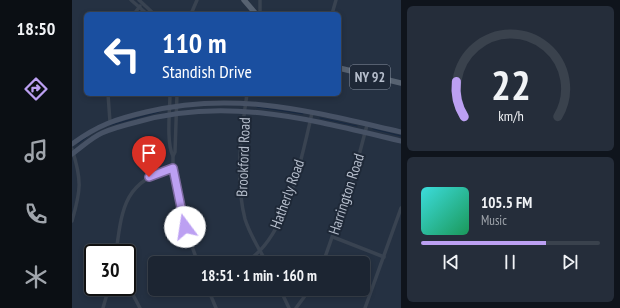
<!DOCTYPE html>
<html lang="en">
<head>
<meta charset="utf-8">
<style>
  :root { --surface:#1c2532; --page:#252d3a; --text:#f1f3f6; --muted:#a0a5ac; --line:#3a424d; --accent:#bca0f2 }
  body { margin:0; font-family:"PT Sans Narrow",sans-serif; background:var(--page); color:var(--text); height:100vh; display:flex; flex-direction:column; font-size:15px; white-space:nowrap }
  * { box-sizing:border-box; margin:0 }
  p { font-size:13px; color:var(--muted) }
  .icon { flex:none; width:22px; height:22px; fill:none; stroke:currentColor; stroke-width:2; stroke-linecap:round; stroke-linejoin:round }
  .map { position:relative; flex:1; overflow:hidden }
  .details { display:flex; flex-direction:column; gap:6px; padding:6px; background:#0f141c; width:219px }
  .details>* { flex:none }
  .banner { position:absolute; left:12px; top:12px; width:257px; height:84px; border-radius:6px; box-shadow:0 2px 6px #0003,0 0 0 1px var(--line); background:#1a4fa0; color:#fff; overflow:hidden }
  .speed { position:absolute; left:12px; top:244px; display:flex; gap:8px; font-size:20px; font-weight:700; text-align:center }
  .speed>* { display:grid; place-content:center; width:52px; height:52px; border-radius:50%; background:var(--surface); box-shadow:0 2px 6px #0003,0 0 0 1px var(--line); line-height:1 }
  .speed .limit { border:2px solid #111; border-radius:6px; background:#fff; color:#111 }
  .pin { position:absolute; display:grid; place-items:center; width:34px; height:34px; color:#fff; margin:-41px -17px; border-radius:50% 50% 50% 0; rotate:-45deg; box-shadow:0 0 4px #0007 }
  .pin .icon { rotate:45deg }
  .me { position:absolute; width:44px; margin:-22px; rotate:346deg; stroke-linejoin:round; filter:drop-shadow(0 0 3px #0008) }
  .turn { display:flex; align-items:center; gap:14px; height:84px; padding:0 12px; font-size:18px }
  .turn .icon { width:52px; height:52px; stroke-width:2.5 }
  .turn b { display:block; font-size:28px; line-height:34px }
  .details .widget { flex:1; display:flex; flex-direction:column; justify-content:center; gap:6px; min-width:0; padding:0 14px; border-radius:6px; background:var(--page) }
  .details .dial { align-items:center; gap:0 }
  .dial svg { height:104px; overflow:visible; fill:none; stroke:var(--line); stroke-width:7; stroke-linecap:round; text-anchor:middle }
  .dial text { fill:var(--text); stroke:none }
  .song { display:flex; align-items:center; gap:12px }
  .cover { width:48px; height:48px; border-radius:6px; background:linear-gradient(135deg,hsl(180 70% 55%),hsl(150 70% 35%)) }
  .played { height:4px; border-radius:2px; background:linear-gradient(90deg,var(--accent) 70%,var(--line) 70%) }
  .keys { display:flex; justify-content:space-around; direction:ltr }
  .trip { position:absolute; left:76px; top:256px; width:222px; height:40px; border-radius:6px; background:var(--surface); box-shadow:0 2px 6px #0003,0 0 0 1px var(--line); font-weight:700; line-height:40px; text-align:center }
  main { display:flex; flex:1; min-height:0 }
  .dock { display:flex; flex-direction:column; width:72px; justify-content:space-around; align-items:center; background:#0b0f14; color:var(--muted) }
  .dock .icon { width:28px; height:28px }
  .dock .selected { color:var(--accent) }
  .dock b { font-size:18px; color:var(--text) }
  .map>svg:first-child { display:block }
</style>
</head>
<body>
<main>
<nav class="dock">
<b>18:50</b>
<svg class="icon selected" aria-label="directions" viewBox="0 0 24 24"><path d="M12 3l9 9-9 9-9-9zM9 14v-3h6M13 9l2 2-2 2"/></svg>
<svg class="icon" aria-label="music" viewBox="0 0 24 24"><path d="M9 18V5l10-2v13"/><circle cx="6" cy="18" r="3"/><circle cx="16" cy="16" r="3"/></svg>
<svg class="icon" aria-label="phone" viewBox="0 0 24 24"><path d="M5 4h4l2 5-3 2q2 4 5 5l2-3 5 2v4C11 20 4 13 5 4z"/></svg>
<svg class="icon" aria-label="climate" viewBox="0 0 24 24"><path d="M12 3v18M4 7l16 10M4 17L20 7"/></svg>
</nav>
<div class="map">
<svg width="329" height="308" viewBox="0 0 329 308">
  <rect width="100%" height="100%" fill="#253142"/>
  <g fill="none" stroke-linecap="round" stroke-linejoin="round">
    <g stroke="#172841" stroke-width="1">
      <polyline points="185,107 231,114"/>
      <polyline points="248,118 285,126"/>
      <polyline points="39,125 87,112"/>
      <polyline points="301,129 329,136"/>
      <polyline points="6,144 15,137"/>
    </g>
    <g stroke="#394351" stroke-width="3.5">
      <polyline points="59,0 75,14"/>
      <polyline points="67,0 82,14"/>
      <polyline points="188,0 188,14"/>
      <polyline points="62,14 68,6"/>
      <polyline points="119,14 125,0"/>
      <polyline points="260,14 264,0"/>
      <polyline points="36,94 38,122"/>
      <path d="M98,94C98,109 94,143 101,156"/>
      <polyline points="105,94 103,152 101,156 101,165 113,227 126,263"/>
      <path d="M175,94C169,134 163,180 173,219C178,235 187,249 195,263"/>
      <path d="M0,149C10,180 9,190 0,221"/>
      <polyline points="261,237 312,257"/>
      <path d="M44,253C50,208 52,181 101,168"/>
      <path d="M171,263C214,243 230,156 240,113"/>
      <polyline points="251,263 282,174 295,125"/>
      <polyline points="52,287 60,293 68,308"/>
      <polyline points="136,289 144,308"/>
      <polyline points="208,289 217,308"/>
      <polyline points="31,308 37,287"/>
      <polyline points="224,308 238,289"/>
      <polyline points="293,308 329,208"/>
    </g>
    <g stroke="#475265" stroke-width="5">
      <path d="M0,144C26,125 44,119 74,112C165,90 241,112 329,132"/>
      <path d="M0,154C10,147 19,138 30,133C41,128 53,125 65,122C155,96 240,120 329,141"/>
    </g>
    <g stroke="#576271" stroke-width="5.5">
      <polyline points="172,0 184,14"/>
      <polyline points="267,68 329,83"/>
    </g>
  </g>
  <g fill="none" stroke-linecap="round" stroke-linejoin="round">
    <g stroke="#7a689d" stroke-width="10">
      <polyline id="route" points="77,177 101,168 113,227"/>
    </g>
    <use href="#route" stroke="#bca0f2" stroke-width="7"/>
  </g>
  <g text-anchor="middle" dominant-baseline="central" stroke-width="4" stroke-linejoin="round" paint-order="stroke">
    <rect fill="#1e2837" stroke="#88919f" stroke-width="1" x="278" y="65" width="40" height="24" rx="3"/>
    <g font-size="14" font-weight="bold" fill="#b6becc">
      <text x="298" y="77">NY 92</text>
    </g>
    <g font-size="15" fill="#b6becc" stroke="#1e2837">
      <text transform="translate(171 157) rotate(-88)">Brookford Road</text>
      <text transform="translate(215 194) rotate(-70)">Hatherly Road</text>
      <text transform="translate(274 194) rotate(-72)">Harrington Road</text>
    </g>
  </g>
</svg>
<div class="speed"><div class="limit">30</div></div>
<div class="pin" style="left:77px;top:177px;background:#d93025"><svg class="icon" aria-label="arrive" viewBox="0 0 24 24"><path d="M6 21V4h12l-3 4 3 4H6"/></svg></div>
<svg class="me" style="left:113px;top:227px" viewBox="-20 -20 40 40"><circle r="19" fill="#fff"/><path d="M0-13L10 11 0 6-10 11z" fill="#bca0f2"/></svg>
<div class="trip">18:51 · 1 min · 160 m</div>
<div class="banner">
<div class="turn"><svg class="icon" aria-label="left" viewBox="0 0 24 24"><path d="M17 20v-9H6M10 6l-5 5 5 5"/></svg><div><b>110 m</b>Standish Drive</div></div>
</div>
</div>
<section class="details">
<div class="widget dial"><svg viewBox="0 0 100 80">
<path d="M14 69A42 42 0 1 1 86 69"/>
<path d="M14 69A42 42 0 0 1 8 42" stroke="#bca0f2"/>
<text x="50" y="56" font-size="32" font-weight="700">22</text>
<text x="50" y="72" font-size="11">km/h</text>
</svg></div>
<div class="widget">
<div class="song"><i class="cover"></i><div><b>105.5 FM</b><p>Music</p></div></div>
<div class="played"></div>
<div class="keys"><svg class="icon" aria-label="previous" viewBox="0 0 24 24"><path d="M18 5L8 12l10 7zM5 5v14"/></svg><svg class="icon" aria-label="pause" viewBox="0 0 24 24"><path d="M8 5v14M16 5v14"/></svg><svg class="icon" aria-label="next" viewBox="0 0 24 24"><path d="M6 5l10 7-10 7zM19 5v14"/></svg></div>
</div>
</section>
</main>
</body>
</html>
